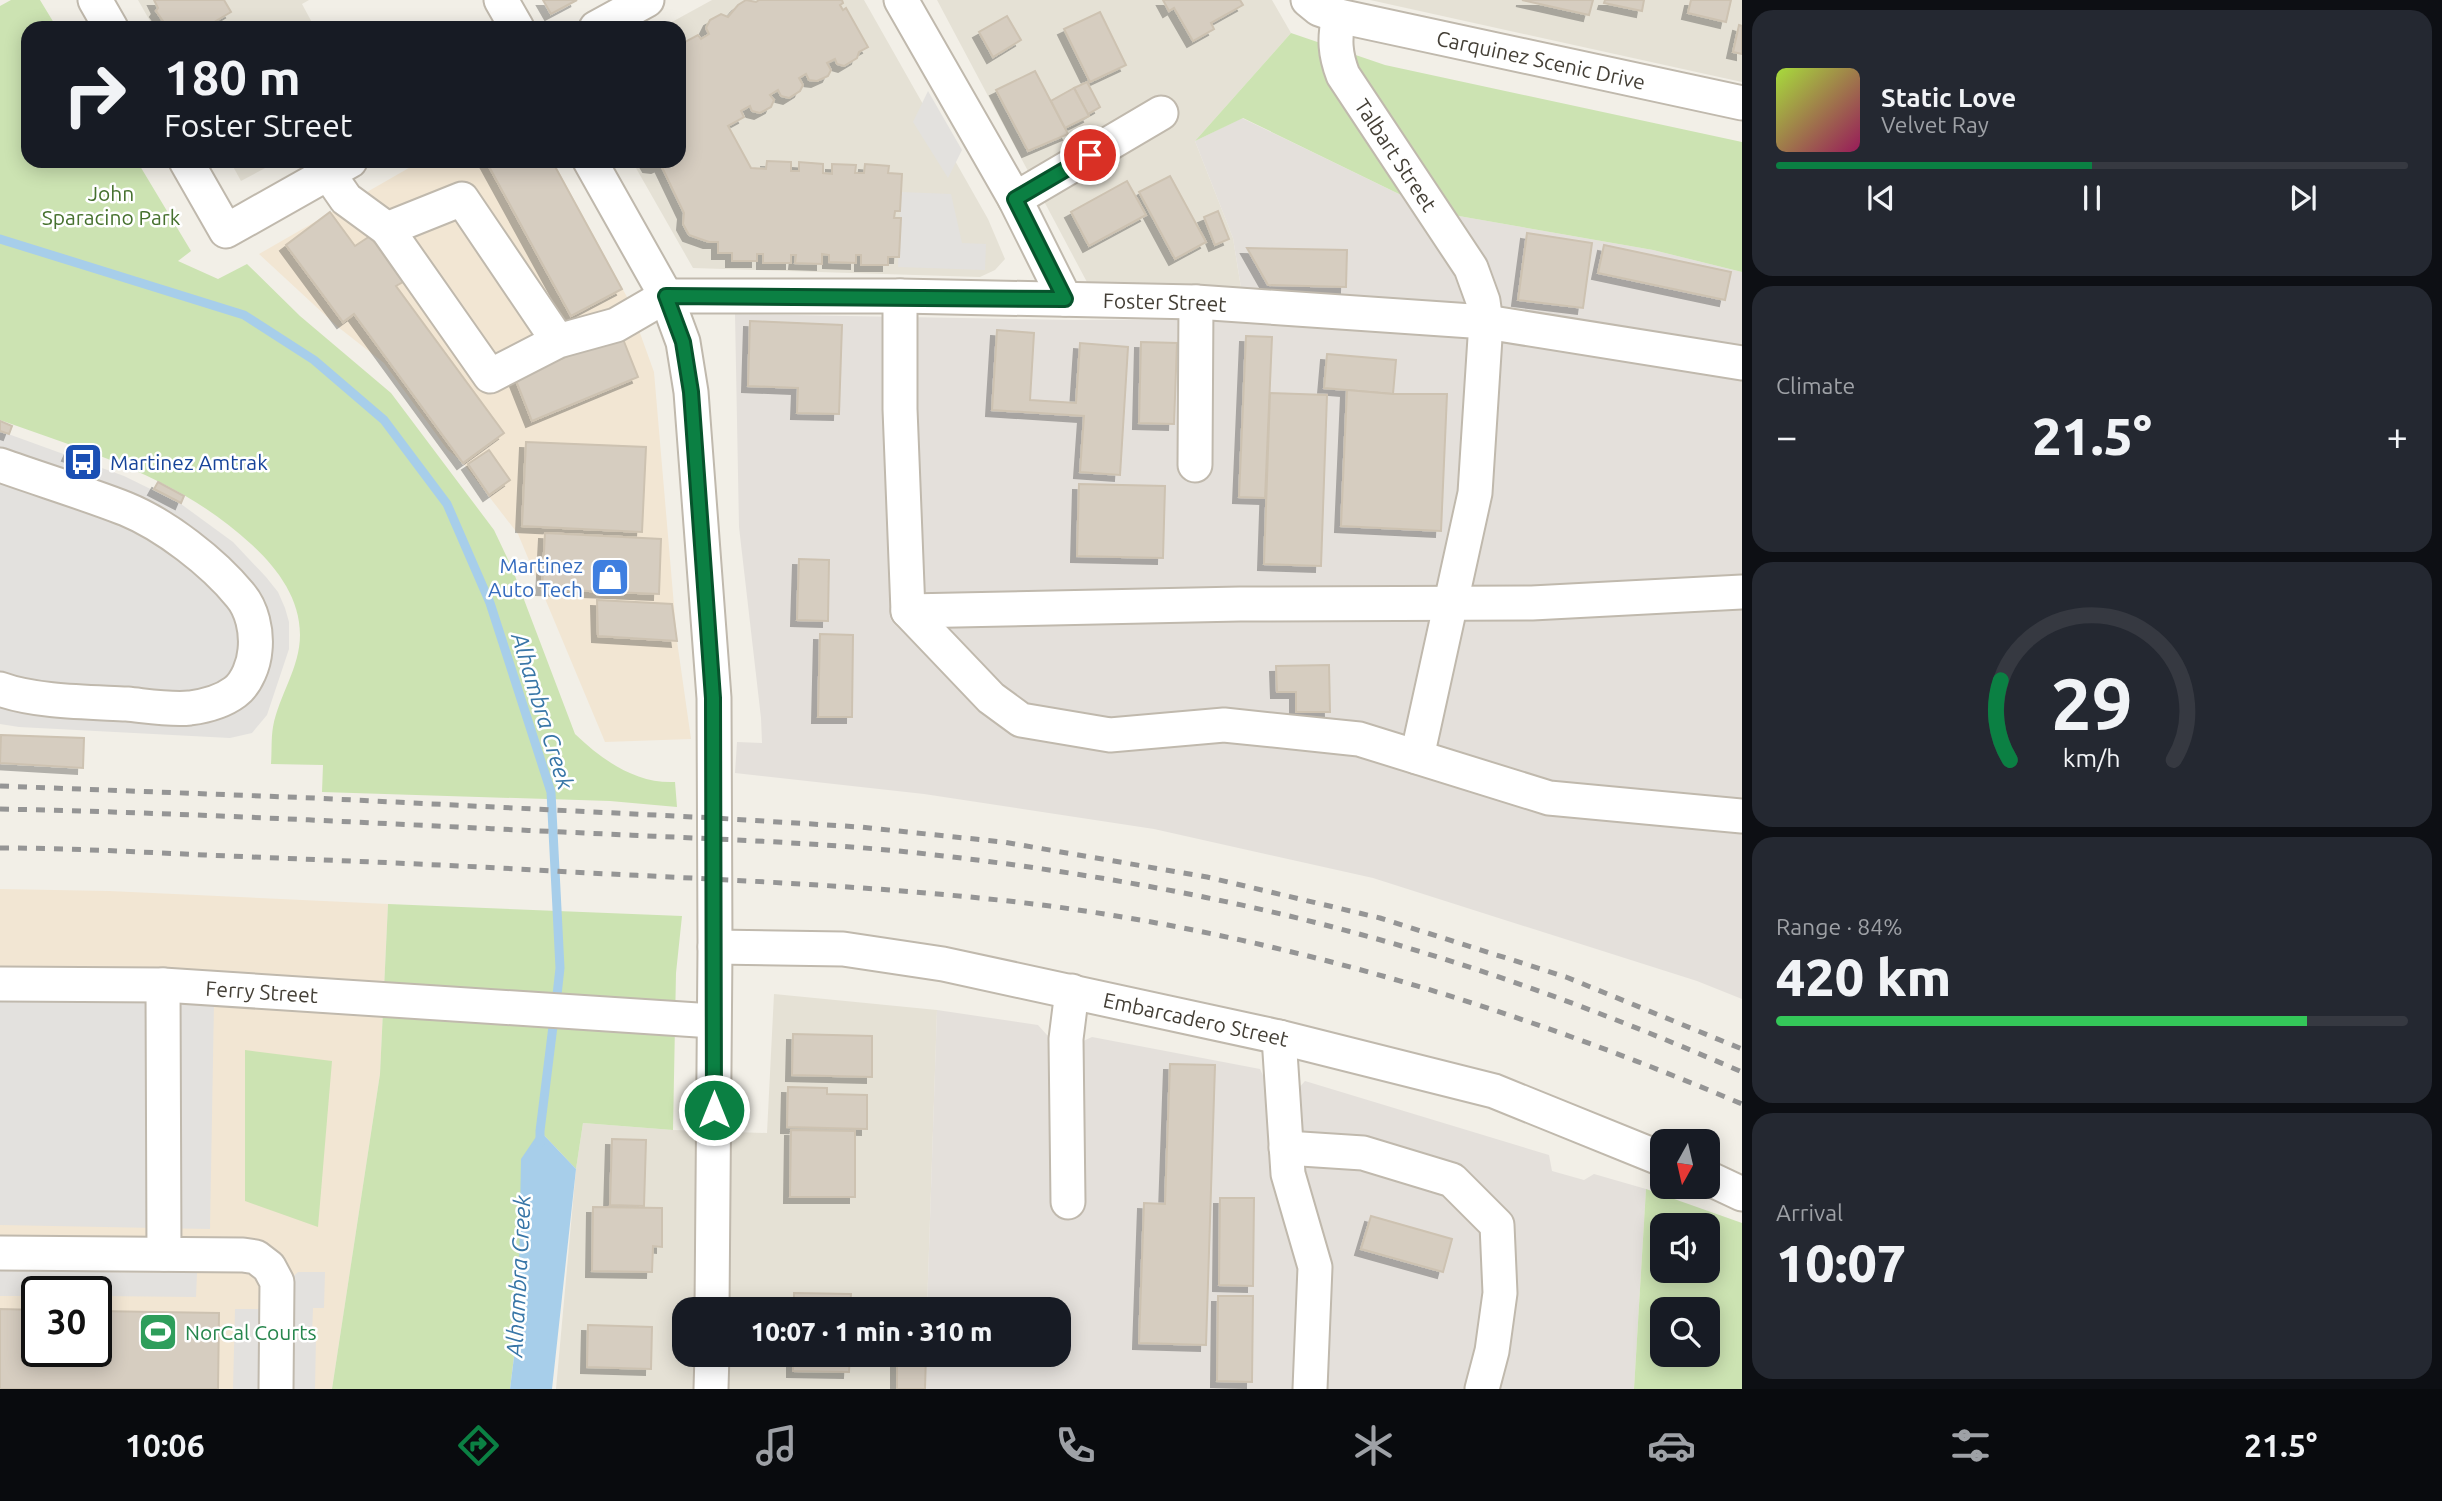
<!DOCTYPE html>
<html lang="en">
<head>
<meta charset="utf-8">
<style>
  :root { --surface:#171b24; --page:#242831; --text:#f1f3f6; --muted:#9ea1a6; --line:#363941; --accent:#0b8043 }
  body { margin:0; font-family:Ubuntu,sans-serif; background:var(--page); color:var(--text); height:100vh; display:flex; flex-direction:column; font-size:26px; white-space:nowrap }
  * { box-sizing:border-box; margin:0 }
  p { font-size:23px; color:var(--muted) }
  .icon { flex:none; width:38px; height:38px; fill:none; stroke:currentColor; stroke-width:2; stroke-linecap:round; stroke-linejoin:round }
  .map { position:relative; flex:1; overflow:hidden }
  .drawer { display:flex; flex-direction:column; gap:10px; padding:10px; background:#0d0f14; width:700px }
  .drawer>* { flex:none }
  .banner { position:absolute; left:21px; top:21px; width:665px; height:147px; border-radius:21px; box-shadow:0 4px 18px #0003; background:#171b24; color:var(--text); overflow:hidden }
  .needle { width:46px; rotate:188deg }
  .controls { position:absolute; left:1650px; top:1129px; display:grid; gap:14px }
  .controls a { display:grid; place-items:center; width:70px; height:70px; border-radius:14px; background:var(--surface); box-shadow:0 4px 18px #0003; font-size:35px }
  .speed { position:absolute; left:21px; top:1276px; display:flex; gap:14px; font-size:35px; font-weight:700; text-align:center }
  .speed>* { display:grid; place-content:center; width:91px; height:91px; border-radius:50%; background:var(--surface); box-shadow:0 4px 18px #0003; line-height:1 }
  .speed .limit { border:4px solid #111; border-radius:10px; background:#fff; color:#111 }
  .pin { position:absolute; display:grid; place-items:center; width:60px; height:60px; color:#fff; margin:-30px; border:4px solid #fff; border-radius:50%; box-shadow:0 2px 7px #0007 }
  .me { position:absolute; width:77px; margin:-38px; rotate:0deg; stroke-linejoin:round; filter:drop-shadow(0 0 5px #0008) }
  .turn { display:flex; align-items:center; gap:24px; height:147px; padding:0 28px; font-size:32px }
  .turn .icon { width:91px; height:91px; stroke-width:2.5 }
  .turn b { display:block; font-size:49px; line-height:60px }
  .big { font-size:52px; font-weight:800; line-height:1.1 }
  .drawer .card { flex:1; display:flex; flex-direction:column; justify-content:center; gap:10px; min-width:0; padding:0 24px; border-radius:21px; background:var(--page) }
  .drawer .dial { align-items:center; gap:0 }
  .dial svg { height:182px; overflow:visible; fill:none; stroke:var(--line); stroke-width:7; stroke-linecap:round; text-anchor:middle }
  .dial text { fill:var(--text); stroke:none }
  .song { display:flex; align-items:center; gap:21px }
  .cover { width:84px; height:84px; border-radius:10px; background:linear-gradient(135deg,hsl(80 70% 55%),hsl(330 70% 35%)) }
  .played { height:7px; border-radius:4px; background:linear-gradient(90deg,var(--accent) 50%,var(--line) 50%) }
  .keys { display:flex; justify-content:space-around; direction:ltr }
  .heat { display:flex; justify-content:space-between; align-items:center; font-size:38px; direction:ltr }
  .charge { height:10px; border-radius:5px; background:linear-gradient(90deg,#34c759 84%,var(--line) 0) }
  .trip { position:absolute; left:672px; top:1297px; width:399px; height:70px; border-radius:21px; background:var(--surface); box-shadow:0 4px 18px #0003; font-weight:800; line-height:70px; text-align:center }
  .menu { display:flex; height:112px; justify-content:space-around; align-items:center; background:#090b0e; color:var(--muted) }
  .menu .icon { width:49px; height:49px }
  .menu .selected { color:var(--accent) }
  .menu b { font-size:32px; color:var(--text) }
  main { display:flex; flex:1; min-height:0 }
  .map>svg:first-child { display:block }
</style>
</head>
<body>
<main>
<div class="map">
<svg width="1742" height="1389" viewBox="0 0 1742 1389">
  <defs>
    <filter id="shadow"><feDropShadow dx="-6" dy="6" stdDeviation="0" flood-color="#0004"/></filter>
  </defs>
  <rect width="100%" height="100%" fill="#f2efe7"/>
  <g fill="#e5e1d5">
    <polygon points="138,0 309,0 302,4 315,28 154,28"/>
    <polygon points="712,0 864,0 988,219 1005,259 995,270 980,277 693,268 632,161 679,161 679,28 661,28"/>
    <polygon points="937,0 1272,0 1291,33 1195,141 1233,238 1242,294 1088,284"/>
    <polygon points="1370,0 1742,0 1742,82"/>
    <polygon points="230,161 278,161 241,181"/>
    <polygon points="774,994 937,1010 927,1309 684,1309 684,1354 926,1355 925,1389 556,1389 576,1169 583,1123 673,1130 767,1133"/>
  </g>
  <g fill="#f2e6d3" fill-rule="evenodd">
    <polygon points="421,161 553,161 627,297 654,372 677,641 691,739 605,742 518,534 463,463 447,449 384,363 338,327 259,254"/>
    <path d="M0,889L109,891L388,904L380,1074L332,1389H0ZM37,1292H96V1351H37Z"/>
  </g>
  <g fill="#e4e0db">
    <polygon points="1242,118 1436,212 1653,250 1742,272 1742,999 1697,981 1373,878 1154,829 924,794 735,773 737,742 762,743 761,718 739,527 735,314 1074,320 1241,319 1242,294 1233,238 1195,141"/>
    <polygon points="937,1010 1038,1025 1047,1035 1081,1042 1092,1037 1260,1069 1265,1080 1298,1089 1305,1081 1549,1155 1552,1171 1584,1180 1594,1174 1646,1189 1634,1389 925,1389 926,1355 1059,1354 1059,1309 927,1309"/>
  </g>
  <g fill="#cce3b2" fill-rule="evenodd">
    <path d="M11,0H40L57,28H28V161H137L191,251L178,261L218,279L247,264L300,316L391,393L494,530L512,568L575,734C602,760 636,784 675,782L677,807L610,801L322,792L323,765L271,764C272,751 271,739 273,727C279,695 300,668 300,635C300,598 277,568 251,544C180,478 89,452 0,420V6Z"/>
    <polygon points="1291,33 1385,65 1742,142 1742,272 1653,250 1436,212 1243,118 1195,141"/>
    <polygon points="388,904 682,916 676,973 673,1130 583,1123 576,1169 540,1131 521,1249 518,1325 510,1389 332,1389 380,1074"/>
    <polygon points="245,1050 332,1061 318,1227 245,1201"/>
    <path d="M1646,1189L1742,1223V1389H1634ZM1708,1225V1270H1662V1225ZM1708,1309V1354H1662V1309Z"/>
  </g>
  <g fill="#e3e1de">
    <polygon points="928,91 962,150 948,178 913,122"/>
    <polygon points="901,192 951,194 962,243 986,244 985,270 898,267"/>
    <polygon points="0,431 124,476 181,504 233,542 266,577 278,592 285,608 289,622 289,649 267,715 252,733 230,738 19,727 0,724"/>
    <polygon points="0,998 214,1002 210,1229 0,1225"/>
    <polygon points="0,1271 197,1273 196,1297 96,1296 96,1292 37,1292 37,1296 0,1296"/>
    <polygon points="298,1272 325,1272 324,1308 313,1308 312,1337 316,1338 315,1389 233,1389 235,1309 258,1309"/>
  </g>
  <polygon fill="#a7ceea" points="540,1131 576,1169 552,1389 510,1389 518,1325 521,1159"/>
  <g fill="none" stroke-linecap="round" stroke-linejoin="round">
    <g stroke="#a7ceea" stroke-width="9">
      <polyline points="0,239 244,315 314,360 384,420 447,504 490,603 551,792 560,968 556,1004"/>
      <polyline points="540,1143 540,1131 554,1018"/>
    </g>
  </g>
  <g fill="#d6cdc0" stroke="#cdc2b1" stroke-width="2" filter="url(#shadow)">
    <polygon points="154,0 224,0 231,12 204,28 159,28 157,24 163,21 156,11 158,8"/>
    <polygon points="543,0 577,0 551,14"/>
    <polygon points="746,0 756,2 759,0 842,0 843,3 840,5 843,10 846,8 868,47 859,52 857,58 844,66 837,64 835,59 827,63 831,70 828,76 817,81 809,80 806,74 799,78 803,85 800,91 789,98 781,96 778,90 770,95 774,100 771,107 760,113 752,111 750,106 741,111 744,117 728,126 751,168 766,169 767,161 791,162 791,171 799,171 799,162 823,164 823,173 832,174 832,164 856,165 855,173 864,173 865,164 889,166 888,173 902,174 900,211 895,211 894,218 901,218 899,257 888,257 888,265 861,265 861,255 856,255 856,263 829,262 829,255 822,254 822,264 795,263 796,255 791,255 791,263 763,263 763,254 757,254 757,261 732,261 732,253 718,253 718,242 709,242 689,235 683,224 684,213 661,165 657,167 649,166 646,161 679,161 679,45 698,35 701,39 709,34 706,28 710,20 721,14 728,17 738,5"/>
    <polygon points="1163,0 1240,0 1243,5 1211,23 1214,29 1193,41 1174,8 1169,11"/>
    <polygon points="1522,0 1593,0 1589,15"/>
    <polygon points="1605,0 1644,0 1642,11 1604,3"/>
    <polygon points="1691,0 1731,0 1726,22 1688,13"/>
    <polygon points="1100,12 1126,65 1090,82 1064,29"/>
    <polygon points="1007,16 1021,40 993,57 979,32"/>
    <polygon points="1739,25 1742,26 1742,54 1733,52"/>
    <polygon points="1035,71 1068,134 1028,151 996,90"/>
    <polygon points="1087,82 1100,107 1088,114 1074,88"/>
    <polygon points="1074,88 1089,116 1065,128 1051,101"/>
    <polygon points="486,161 552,161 622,289 571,316"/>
    <polygon points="1170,176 1206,242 1175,259 1139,192"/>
    <polygon points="1127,181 1146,215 1089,246 1071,212"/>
    <polygon points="1218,211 1229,239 1215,245 1204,217"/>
    <polygon points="330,212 355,246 370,236 403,282 396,286 504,433 463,463 354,314 343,322 286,245"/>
    <polygon points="1527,233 1592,243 1583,308 1518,300"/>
    <polygon points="1604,245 1731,272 1725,300 1598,273"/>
    <polygon points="1247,248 1347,250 1346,287 1268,285"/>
    <polygon points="750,321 842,325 839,414 797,413 798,388 748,386"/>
    <polygon points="997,330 1034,333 1030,400 1076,403 1080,343 1128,347 1120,475 1080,472 1084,416 992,410"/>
    <polygon points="621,334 638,377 532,421 515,378"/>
    <polygon points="1246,336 1272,337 1265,498 1239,497"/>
    <polygon points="1141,342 1177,343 1174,424 1139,423"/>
    <polygon points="1327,354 1396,360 1393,394 1324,388"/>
    <polygon points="1347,390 1393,394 1447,394 1441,531 1341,526"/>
    <polygon points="1270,393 1327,395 1321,566 1264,564"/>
    <polygon points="0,421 12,426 9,434 0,431"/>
    <polygon points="526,442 646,447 642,532 522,526"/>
    <polygon points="72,446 98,456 95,465 68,455"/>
    <polygon points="489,450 510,480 489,495 468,464"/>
    <polygon points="158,482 184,496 181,503 154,489"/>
    <polygon points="1079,484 1165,486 1163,558 1077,556"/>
    <polygon points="545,533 661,539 659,594 542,589"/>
    <polygon points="799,559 829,560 828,621 797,620"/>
    <polygon points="597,600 672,604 677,641 598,636"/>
    <polygon points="820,634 853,635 852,717 818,717"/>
    <polygon points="1329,665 1330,712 1296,712 1296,692 1277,692 1276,666"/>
    <polygon points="1,735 84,738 83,768 0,763"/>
    <polygon points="793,1034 872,1036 872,1077 792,1075"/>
    <polygon points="1170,1064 1215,1065 1206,1345 1139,1343 1144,1203 1165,1204"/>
    <polygon points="788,1087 827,1088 827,1094 867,1095 867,1129 787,1127"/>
    <polygon points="791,1130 855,1131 855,1197 790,1197"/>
    <polygon points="612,1139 646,1140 644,1206 610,1205"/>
    <polygon points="1220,1198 1254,1198 1253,1286 1219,1285"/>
    <polygon points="593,1207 662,1208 662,1247 653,1246 652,1272 592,1271"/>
    <polygon points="1371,1216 1452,1239 1443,1272 1361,1249"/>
    <polygon points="794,1293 851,1294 850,1309 794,1309"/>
    <polygon points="1218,1296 1253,1296 1252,1382 1217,1381"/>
    <polygon points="0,1309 37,1310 37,1351 96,1351 96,1311 219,1313 218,1389 0,1389"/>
    <polygon points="588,1325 652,1327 651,1369 587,1367"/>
    <polygon points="793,1354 850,1354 849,1372 793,1371"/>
    <polygon points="897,1354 926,1354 925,1389 897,1389"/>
  </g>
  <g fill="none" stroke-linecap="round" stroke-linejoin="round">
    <g stroke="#c0b9ad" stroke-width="37">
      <g id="minor">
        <polyline points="95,0 111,28"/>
        <polyline points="501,0 517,28"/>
        <polyline points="901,0 1015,199 1065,299"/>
        <path id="s1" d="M1308,0L1319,9L1339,16L1742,103"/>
        <path id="s2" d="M1339,16C1334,39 1335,54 1343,75L1471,268L1483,301L1486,322L1475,493L1417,757"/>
        <polyline points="596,28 647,0"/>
        <polyline points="186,161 226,231 350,161"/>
        <polyline points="590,161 666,296 683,342 691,392 714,698 715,947 712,1309"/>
        <polyline points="328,173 346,199 387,229"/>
        <polyline points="1015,199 1161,113"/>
        <polyline points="900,296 900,409 908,611 991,698 1021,720 1110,735 1224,725 1359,739 1549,798 1742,816"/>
        <path id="s3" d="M558,341L490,376L387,229L462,199L558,341L616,325L666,296H900L1196,302L1486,322L1742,363"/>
        <path d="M0,465C42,480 85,493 126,509C165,525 213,562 240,595C252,609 257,631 255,650C254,664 247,683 235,692C223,701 205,706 190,708C170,710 147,706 127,704C88,702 35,702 0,689"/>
        <polyline points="1195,465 1196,302"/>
        <polyline points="908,611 1240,604 1532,603 1742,592"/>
        <path id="s4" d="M715,947L843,949L943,964L1279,1037L1494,1091L1662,1159"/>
        <path id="s5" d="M0,984L163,985L713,1021"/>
        <polyline points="163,985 164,1254"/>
        <polyline points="1279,1037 1288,1174 1315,1267 1310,1389"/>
        <polyline points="1286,1148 1363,1153 1452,1180 1497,1225 1500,1293 1492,1351 1482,1389"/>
        <polyline points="1708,1178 1742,1194"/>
        <polyline points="1068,1202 1066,1039 1072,991"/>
        <polyline points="0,1253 243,1255 256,1257 269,1267 277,1282 276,1389"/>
        <polyline points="711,1389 712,1354"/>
      </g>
    </g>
    <use href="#minor" stroke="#fff" stroke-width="33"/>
    <g stroke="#959595" stroke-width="5" stroke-dasharray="9 9" stroke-linecap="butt">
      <polyline points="0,786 314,798 714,818 860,827 1003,842 1207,877 1380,918 1566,977 1742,1049"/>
      <path d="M0,809C202,813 404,825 606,834C710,839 814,842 918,853C1062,869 1207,893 1348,931C1483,967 1613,1016 1742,1072"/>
      <path d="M0,848C68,848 137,852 205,855C321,860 436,864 552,871C718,880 884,885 1050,906C1289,938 1521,1010 1742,1104"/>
    </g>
  </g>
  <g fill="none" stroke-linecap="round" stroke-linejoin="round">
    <g stroke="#07532c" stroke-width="18">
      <polyline id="route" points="714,1110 713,698 691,392 683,342 666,296 1065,299 1015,199 1090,155"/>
    </g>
    <use href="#route" stroke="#0b8043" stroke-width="12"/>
  </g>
  <defs>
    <g id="bus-square" transform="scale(2.0125)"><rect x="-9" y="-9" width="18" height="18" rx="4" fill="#1a4fb4" stroke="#fff"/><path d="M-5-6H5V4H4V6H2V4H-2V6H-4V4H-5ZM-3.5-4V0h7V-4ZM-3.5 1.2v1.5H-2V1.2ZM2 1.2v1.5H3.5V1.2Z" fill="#fff"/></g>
    <g id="shop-square" transform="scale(2.0125)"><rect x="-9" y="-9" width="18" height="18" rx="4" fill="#3f7fe0" stroke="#fff"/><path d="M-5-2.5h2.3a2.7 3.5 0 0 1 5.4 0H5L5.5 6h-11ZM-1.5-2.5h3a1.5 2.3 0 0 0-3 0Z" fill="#fff"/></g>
    <g id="stadium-square" transform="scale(2.0125)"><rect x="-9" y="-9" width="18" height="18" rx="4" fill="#2e9e5b" stroke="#fff"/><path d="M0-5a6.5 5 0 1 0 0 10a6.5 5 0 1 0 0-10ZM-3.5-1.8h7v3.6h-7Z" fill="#fff"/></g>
  </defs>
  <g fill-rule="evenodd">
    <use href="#bus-square" x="83" y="462"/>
    <use href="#shop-square" x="610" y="577"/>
    <use href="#stadium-square" x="158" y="1332"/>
  </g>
  <g text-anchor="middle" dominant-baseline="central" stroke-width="5" stroke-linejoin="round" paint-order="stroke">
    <g font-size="21" fill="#443f36" stroke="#fff">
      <text stroke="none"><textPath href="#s1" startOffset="242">Carquinez Scenic Drive</textPath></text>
      <text stroke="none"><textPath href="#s2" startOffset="156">Talbart Street</textPath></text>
      <text stroke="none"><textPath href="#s3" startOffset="1125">Foster Street</textPath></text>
      <text stroke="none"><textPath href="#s5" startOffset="262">Ferry Street</textPath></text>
      <text stroke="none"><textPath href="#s4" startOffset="488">Embarcadero Street</textPath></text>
    </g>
    <g font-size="21" fill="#46712e" stroke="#fff">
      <text x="111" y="193">John<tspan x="111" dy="24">Sparacino Park</tspan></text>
    </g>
    <g font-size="21" fill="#164399" stroke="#fff" text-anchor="start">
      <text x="110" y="462">Martinez Amtrak</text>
    </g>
    <g font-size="21" fill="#366cbe" stroke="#fff" text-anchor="end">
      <text x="583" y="565">Martinez<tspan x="583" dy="24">Auto Tech</tspan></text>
    </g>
    <g font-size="21" fill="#27864d" stroke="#fff" text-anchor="start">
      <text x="185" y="1332">NorCal Courts</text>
    </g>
    <g font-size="23" font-style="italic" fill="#3876a7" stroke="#fff">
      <text transform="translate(543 711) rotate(73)">Alhambra Creek</text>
      <text transform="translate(518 1276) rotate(-87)">Alhambra Creek</text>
    </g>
  </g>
</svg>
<div class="controls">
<a><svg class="needle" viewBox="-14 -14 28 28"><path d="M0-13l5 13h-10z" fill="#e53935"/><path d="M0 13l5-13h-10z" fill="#9ea1a6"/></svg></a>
<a><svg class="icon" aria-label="sound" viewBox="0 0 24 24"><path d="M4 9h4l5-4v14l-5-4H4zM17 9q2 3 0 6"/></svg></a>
<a><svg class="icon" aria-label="search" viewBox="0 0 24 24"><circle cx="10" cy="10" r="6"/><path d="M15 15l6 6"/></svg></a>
</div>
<div class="speed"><div class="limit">30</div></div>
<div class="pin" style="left:1090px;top:155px;background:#d93025"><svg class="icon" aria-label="arrive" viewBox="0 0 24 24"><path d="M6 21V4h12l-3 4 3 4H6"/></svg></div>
<svg class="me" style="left:714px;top:1110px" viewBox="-20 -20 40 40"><circle r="17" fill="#0b8043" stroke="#fff" stroke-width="3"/><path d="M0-11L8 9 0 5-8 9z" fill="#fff"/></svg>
<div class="trip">10:07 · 1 min · 310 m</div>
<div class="banner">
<div class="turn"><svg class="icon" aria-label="right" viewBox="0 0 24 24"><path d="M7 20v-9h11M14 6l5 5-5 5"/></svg><div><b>180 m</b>Foster Street</div></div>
</div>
</div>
<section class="drawer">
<div class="card">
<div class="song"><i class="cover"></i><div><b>Static Love</b><p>Velvet Ray</p></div></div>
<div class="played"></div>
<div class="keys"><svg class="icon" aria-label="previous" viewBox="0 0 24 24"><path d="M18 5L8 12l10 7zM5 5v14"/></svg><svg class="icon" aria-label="pause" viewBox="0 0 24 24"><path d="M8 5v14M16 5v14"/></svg><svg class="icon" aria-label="next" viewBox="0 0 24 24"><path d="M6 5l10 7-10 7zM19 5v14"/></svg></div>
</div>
<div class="card"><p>Climate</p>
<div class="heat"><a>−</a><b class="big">21.5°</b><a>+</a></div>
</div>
<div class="card dial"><svg viewBox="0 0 100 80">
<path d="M14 69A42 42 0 1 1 86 69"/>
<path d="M14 69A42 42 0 0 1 10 34" stroke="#0b8043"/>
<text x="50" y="56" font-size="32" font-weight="700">29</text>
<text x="50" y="72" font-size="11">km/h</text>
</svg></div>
<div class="card"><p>Range · 84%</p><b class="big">420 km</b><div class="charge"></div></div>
<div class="card"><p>Arrival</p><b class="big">10:07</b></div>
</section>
</main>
<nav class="menu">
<b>10:06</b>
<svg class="icon selected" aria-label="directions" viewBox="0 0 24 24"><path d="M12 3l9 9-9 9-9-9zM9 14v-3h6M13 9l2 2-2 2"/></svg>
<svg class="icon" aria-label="music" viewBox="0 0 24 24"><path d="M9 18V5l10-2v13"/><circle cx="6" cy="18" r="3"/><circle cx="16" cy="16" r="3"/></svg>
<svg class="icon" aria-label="phone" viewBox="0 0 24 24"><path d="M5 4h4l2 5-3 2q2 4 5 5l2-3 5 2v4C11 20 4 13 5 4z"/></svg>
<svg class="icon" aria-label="climate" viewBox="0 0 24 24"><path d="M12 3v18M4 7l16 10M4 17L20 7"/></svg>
<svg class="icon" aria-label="car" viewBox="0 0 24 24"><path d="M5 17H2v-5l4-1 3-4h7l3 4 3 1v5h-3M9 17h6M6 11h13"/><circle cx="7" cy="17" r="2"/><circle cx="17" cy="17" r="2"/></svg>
<svg class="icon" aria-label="filters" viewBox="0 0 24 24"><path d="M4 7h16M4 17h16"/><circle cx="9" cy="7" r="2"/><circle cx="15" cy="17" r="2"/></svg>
<b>21.5°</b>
</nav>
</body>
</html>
